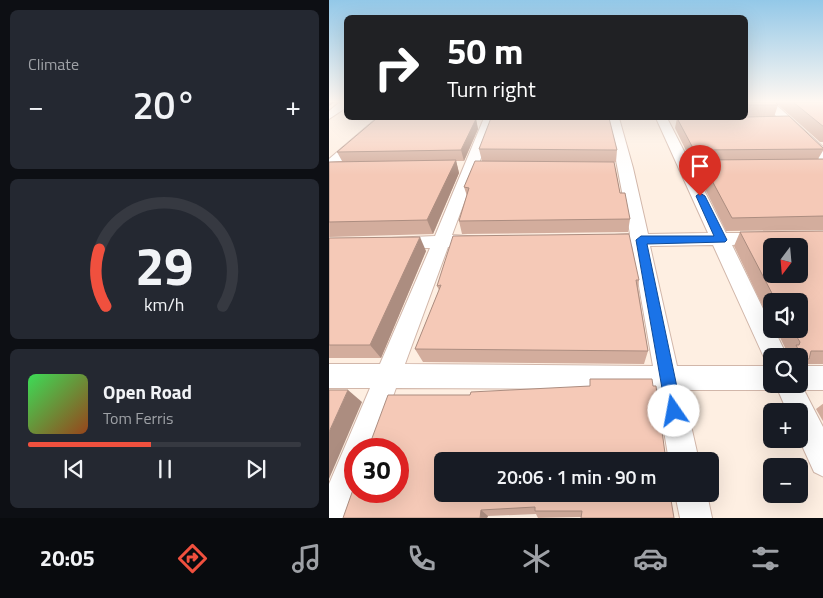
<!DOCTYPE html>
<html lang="en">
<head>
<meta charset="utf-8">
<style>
  :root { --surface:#171b24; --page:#242831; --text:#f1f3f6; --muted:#9ea1a6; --line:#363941; --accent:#f0503e }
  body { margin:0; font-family:"Titillium Web",sans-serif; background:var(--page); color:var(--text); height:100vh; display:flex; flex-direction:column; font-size:19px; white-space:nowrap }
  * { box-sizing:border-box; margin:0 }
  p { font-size:16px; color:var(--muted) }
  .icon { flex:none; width:28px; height:28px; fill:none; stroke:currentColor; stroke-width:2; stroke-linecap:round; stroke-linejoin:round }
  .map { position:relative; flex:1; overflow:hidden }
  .drawer { display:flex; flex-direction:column; gap:10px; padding:10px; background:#0d0f14; width:329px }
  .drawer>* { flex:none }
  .banner { position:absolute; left:15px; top:15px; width:404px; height:105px; border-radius:8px; box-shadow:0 5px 20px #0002; background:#202124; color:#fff; overflow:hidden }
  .needle { width:32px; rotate:196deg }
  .buttons { position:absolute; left:434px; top:238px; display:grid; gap:10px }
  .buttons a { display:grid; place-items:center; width:45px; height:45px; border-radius:8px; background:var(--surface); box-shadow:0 5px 20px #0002; font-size:25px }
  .speed { position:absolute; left:15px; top:438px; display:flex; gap:10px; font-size:25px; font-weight:700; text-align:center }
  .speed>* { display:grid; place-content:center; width:65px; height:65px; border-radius:50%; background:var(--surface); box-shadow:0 5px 20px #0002; line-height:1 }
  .speed .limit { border:8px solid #d22; background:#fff; color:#111 }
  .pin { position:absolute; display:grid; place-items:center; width:42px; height:42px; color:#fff; margin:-51px -21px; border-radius:50% 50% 50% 0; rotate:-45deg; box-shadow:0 0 5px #0007 }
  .pin .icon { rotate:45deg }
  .me { position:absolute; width:55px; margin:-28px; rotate:348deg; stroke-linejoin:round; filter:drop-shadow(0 0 4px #0008) }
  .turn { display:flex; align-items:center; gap:18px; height:105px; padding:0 20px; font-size:22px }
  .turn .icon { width:65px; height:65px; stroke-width:2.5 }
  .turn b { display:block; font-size:35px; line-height:42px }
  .big { font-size:38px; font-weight:600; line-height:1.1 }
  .drawer .widget { flex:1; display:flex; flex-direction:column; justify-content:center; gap:8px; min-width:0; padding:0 18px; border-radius:8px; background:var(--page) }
  .drawer .dial { align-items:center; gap:0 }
  .dial svg { height:130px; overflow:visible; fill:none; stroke:var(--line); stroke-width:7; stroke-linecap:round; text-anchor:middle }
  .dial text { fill:var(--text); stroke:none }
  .song { display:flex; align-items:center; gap:15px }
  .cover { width:60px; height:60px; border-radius:8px; background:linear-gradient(135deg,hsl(130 70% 55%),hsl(20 70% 35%)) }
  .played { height:5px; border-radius:2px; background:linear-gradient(90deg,var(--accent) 45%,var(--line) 45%) }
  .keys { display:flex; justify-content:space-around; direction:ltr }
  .heat { display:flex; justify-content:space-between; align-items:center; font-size:28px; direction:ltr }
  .trip { position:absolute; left:105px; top:452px; width:285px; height:50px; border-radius:8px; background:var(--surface); box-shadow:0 5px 20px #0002; font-weight:600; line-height:50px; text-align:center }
  .menu { display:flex; height:80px; justify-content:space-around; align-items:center; background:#090b0e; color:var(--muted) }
  .menu .icon { width:35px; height:35px }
  .menu .on { color:var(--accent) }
  .menu b { font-size:22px; color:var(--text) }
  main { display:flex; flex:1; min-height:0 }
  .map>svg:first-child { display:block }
</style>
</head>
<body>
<main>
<section class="drawer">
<div class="widget"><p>Climate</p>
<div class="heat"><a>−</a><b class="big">20°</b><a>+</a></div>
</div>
<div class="widget dial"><svg viewBox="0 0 100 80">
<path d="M14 69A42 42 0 1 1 86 69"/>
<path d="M14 69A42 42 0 0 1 10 34" stroke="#f0503e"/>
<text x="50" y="56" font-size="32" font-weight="700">29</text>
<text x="50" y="72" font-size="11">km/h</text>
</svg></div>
<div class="widget">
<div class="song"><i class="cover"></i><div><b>Open Road</b><p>Tom Ferris</p></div></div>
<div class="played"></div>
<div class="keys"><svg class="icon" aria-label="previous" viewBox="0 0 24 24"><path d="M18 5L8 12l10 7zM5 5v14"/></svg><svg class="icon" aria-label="pause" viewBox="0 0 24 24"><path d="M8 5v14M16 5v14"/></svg><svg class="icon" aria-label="next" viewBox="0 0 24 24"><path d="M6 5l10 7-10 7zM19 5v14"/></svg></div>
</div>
</section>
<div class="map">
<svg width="495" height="518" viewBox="0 0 495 518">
  <rect width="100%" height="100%" fill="#feefe2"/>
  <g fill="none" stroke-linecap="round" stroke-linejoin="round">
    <g stroke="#d2b7aa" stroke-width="2">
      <g id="minor">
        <polygon points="11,102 18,102 18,107 0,119 0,111"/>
        <polygon points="433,102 444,102 495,148 495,160 490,159"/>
        <polygon points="48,118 60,118 5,169 0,170 0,159"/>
        <polygon points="155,118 167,118 123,235 154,237 157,241 154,245 119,247 76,364 324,366 303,246 270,244 267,240 270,236 301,234 279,118 290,118 304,168 319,234 379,233 327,118 338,118 397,233 433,233 439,235 442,239 439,243 403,245 442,325 442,329 445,329 458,356 442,356 442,366 438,364 384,245 321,246 348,366 442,366 442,384 470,384 470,366 495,366 495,390 475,390 495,429 495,477 485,472 470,439 470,411 458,411 448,388 442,390 354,390 370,461 340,461 328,389 67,388 45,449 26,449 26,491 28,491 18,518 0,518 0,484 41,388 0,388 0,364 51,364 101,248 68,248 62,246 59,242 62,238 106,236"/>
        <polygon points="346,494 378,494 383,518 351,518"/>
      </g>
    </g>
    <use href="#minor" fill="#fff" fill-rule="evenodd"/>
  </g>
  <g fill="#d3ad9d">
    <polygon points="416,102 449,105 445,117 495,149 489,159 495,159 495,230 397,231 368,173 371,161 362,161 346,128 348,118 416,118"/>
    <polygon points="446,102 495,102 495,142 491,142"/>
    <polygon points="147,119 149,129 135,161 127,161 130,173 104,234 0,237 0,162 13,161 8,152"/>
    <polygon points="150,149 288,150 287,162 285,162 291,193 301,219 299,232 133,234 130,221 138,196 135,187 153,161"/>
    <polygon points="495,231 495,364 475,364 470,369 470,356 457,356 459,354 447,329 470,329 470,301 442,301 442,324 405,246 411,232"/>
    <polygon points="0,238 97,251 52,358 0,358"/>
    <polygon points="310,280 309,287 319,351 315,364 94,362 86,349 110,290 108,286"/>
    <polygon points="261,379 324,386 341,494 252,517 209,518 207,514 159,516 158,518 14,518 141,395 261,386"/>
    <polygon points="495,403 495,423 487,409"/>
  </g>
  <g fill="#ac8d80">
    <polygon points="0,102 6,102 0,106"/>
    <polygon points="147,119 149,129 135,161 132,150"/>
    <polygon points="127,160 130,173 104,234 98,220"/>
    <polygon points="91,237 97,251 52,358 41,345"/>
    <polygon points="19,390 33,402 0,479 0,432"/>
    <polygon points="152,510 159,516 158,518 151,518"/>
  </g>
  <g fill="#f5c9b7" stroke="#ac8d80" fill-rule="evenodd">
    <polygon points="416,102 446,102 449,105 416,105"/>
    <polygon points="464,102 495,102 495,127"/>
    <polygon points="460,116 495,149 365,150 348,118 416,118 416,117"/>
    <polygon points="162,118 280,118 288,150 150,149"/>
    <polygon points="47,119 147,119 132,150 8,152"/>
    <polygon points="495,159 495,216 403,218 372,160"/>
    <polygon points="127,160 98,220 0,222 0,162"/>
    <polygon points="146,161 285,162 291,193 296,193 301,219 130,221 140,188 135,187"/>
    <path d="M495,231V351H482L480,359H474L467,345H470L471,342L463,329H470V301H447L411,232ZM442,246H470V274H442Z"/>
    <polygon points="300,234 310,280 307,280 319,351 86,349 112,285 108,286 124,236"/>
    <polygon points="91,237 41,345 0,345 0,238"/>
    <polygon points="261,379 323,379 324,386 327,386 337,461 114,461 114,494 341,494 345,518 252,518 253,511 206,511 206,507 152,510 151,518 14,518 26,484 26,491 69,491 69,449 39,449 59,395 141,395 142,392 261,386"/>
    <polygon points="0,390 19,390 0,432"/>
  </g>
  <linearGradient id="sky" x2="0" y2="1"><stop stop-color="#93c8e8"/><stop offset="0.58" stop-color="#fff8f2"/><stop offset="1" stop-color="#fff8f2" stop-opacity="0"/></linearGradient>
  <rect width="495" height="175" fill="url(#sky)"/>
  <polygon fill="#1a73e8" stroke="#114b97" points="371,193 376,196 398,240 396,242 318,244 353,411 351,417 345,419 339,417 337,411 307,240 312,236 385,236 367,196"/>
</svg>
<div class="buttons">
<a><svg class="needle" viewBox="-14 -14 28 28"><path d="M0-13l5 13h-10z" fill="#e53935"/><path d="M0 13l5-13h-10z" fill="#9ea1a6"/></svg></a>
<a><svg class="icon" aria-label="sound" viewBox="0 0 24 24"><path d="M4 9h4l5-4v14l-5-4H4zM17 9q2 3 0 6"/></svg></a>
<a><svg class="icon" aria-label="search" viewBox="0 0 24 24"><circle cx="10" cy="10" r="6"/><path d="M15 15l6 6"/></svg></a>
<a>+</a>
<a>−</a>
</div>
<div class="speed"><div class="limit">30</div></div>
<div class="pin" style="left:371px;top:196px;background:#d93025"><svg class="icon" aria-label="arrive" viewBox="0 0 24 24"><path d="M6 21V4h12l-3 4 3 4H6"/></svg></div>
<svg class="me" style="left:345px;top:411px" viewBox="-20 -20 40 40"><circle r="19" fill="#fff"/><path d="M0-13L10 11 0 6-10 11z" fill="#1a73e8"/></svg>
<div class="trip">20:06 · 1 min · 90 m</div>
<div class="banner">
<div class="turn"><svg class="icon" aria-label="right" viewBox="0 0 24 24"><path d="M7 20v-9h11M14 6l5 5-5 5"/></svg><div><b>50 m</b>Turn right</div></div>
</div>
</div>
</main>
<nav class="menu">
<b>20:05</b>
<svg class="icon on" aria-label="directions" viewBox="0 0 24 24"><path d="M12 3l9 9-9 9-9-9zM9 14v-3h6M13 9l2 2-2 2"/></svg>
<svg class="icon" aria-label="music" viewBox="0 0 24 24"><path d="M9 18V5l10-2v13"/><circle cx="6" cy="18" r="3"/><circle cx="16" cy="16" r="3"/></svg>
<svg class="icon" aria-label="phone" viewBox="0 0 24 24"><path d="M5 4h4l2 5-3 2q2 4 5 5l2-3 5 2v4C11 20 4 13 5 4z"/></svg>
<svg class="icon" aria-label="climate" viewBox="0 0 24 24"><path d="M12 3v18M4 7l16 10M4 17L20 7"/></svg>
<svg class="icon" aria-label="car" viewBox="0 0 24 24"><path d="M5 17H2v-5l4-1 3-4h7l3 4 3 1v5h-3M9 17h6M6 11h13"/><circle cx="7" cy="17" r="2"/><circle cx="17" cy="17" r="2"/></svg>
<svg class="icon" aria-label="filters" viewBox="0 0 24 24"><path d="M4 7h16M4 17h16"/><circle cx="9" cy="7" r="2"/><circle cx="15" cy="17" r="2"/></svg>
</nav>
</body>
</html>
